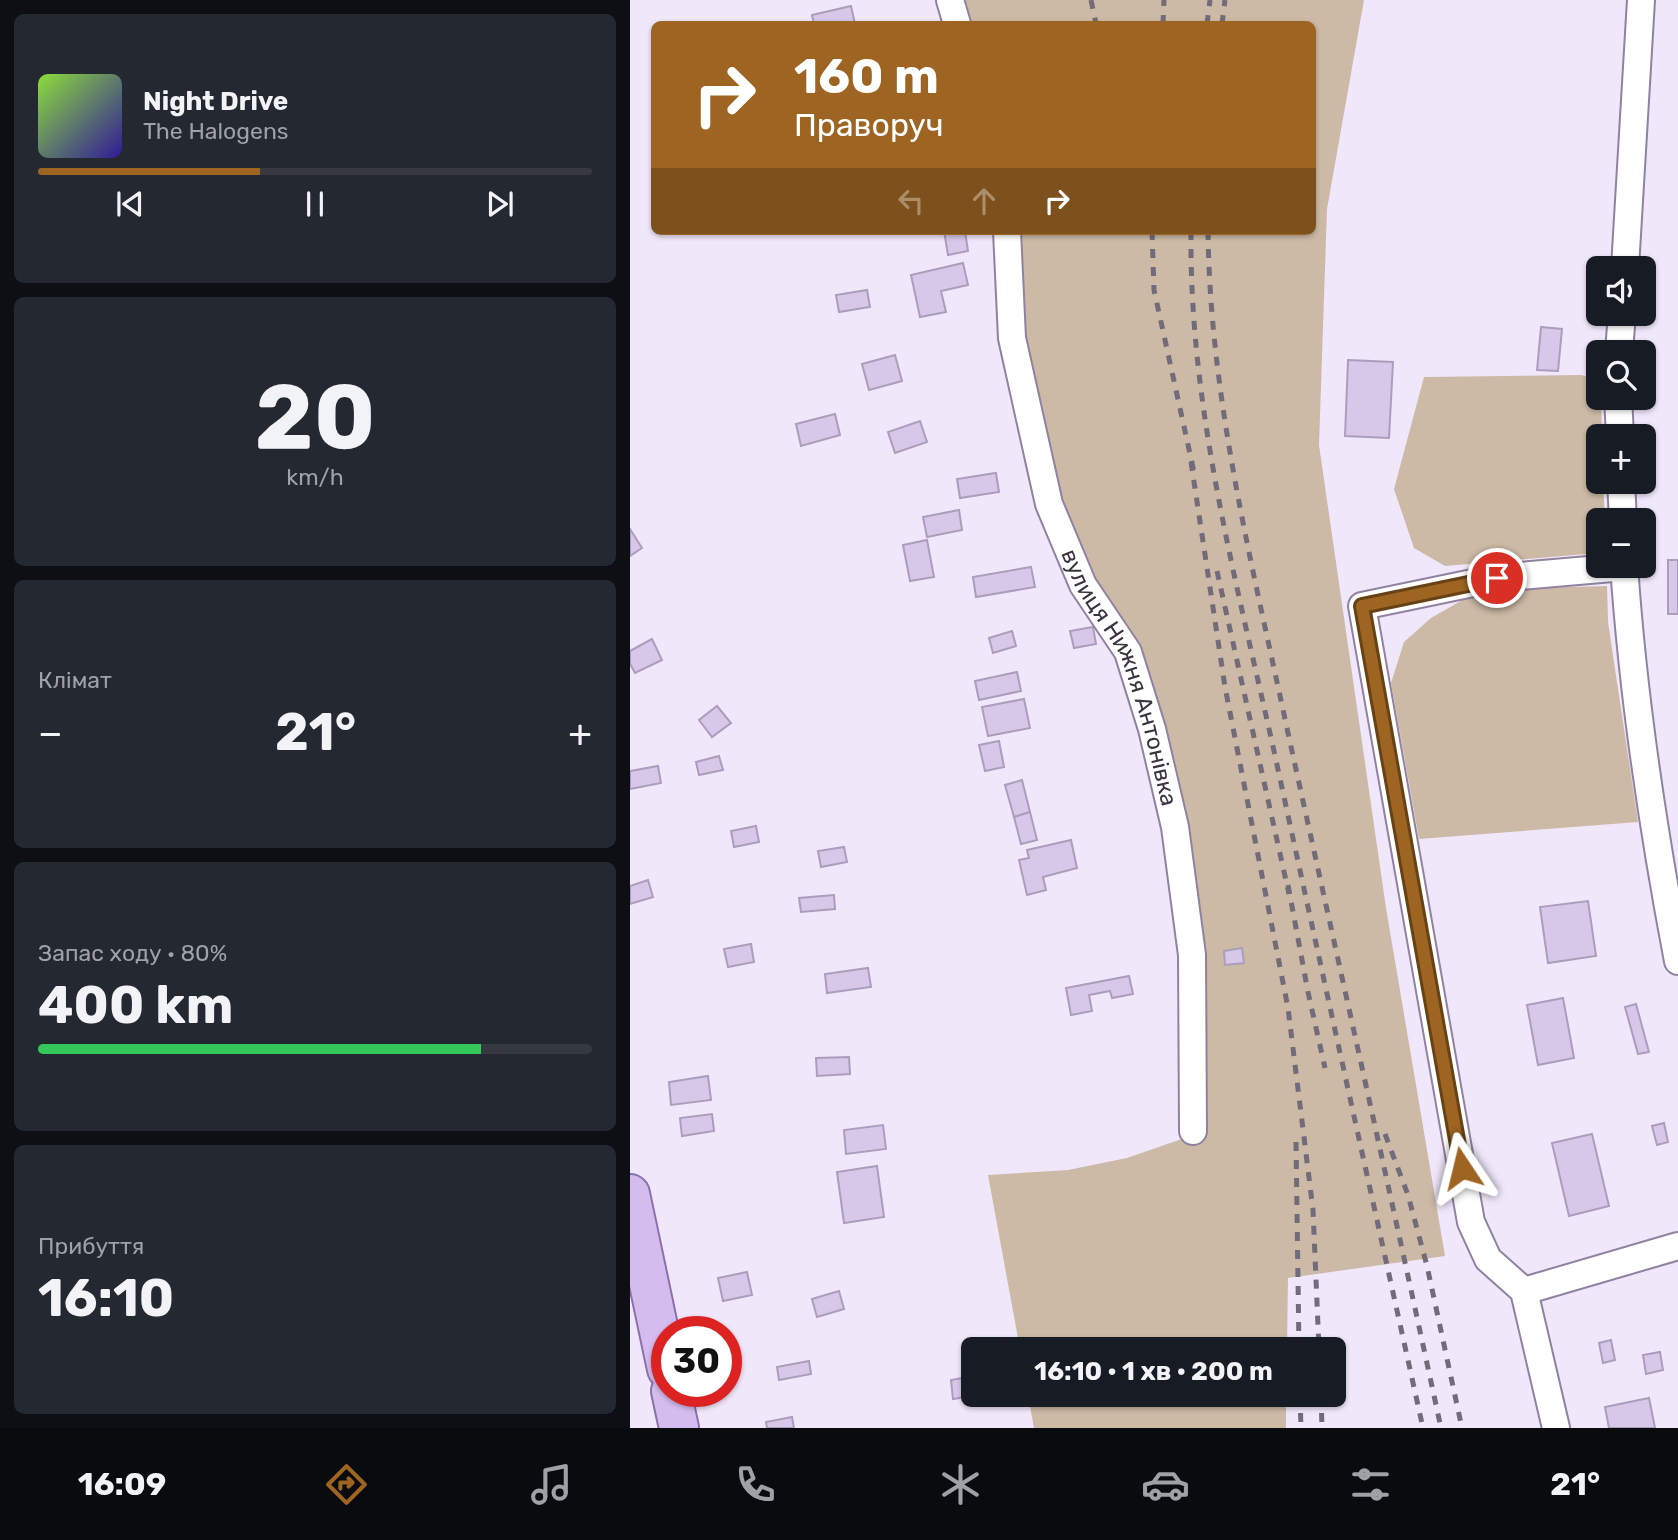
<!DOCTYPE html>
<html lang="uk">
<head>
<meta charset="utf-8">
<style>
  :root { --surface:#171b24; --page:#242831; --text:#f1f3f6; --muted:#9ea1a6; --line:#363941; --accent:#9e6522 }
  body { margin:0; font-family:Rubik,sans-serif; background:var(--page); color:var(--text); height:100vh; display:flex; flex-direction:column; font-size:26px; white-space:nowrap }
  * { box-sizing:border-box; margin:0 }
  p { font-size:23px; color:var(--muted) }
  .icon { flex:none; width:38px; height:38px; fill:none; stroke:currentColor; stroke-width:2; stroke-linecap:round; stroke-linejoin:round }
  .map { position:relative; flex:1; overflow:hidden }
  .drawer { display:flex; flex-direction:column; gap:14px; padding:14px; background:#0d0f14; width:630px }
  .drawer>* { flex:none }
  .hud { position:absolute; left:21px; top:21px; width:665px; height:214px; border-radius:10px; box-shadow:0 2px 5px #0004; background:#9e6522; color:#fff; overflow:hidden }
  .fabs { position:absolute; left:956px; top:256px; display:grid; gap:14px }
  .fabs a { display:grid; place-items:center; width:70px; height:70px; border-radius:10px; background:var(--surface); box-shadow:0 2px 5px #0004; font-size:35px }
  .speed { position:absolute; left:21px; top:1316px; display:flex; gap:14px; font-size:35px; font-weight:700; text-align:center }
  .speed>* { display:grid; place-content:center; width:91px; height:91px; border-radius:50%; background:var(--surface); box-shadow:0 2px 5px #0004; line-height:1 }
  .speed .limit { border:10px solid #d22; background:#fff; color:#111 }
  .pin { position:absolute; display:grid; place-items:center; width:60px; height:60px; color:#fff; margin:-30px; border:4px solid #fff; border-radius:50%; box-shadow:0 2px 7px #0007 }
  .me { position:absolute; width:77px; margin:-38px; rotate:350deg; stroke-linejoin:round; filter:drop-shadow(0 0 5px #0008) }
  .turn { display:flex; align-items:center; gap:24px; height:147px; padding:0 28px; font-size:32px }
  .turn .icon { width:91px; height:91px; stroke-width:2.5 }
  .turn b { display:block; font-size:49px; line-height:60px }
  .lanes { display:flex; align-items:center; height:66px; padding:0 28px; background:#0003; justify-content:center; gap:35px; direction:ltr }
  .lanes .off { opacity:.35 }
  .big { font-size:52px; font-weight:700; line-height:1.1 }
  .drawer .tile { flex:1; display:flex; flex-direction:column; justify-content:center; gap:10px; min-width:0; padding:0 24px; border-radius:10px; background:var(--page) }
  .drawer .dial { align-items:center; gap:0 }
  .dial b { font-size:91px; line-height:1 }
  .song { display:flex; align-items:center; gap:21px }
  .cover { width:84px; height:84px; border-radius:10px; background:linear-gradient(135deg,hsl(90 70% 55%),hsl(250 70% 35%)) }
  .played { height:7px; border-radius:4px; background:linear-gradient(90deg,var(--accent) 40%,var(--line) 40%) }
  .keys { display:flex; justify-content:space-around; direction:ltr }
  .heat { display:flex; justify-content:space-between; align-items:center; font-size:38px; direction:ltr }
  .charge { height:10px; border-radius:5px; background:linear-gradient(90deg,#34c759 80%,var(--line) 0) }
  .trip { position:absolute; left:331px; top:1337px; width:385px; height:70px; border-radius:10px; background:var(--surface); box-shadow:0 2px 5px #0004; font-weight:700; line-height:70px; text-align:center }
  .tabs { display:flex; height:112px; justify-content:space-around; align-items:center; background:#090b0e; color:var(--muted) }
  .tabs .icon { width:49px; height:49px }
  .tabs .current { color:var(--accent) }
  .tabs b { font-size:32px; color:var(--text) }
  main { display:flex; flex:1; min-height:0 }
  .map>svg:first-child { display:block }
</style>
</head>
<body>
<main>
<section class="drawer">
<div class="tile">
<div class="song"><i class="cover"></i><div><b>Night Drive</b><p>The Halogens</p></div></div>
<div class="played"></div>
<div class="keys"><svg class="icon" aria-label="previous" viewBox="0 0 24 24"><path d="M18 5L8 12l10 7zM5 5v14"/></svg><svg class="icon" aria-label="pause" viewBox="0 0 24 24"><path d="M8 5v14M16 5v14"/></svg><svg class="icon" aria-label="next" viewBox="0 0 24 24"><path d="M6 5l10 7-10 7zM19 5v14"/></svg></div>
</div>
<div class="tile dial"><b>20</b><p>km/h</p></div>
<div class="tile"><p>Клімат</p>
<div class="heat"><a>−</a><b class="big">21°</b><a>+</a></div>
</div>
<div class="tile"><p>Запас ходу · 80%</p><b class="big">400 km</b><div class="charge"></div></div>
<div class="tile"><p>Прибуття</p><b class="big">16:10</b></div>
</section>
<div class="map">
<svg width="1048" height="1428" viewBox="0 0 1048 1428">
  <rect width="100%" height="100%" fill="#f0e7fb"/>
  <g fill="#ccb9a6">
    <polygon points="326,0 734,0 697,209 689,445 756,908 815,1256 658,1278 657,1349 390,1349 358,1175 438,1170 497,1158 569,1133 528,727 457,581 425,503 388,337 385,231 682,231 682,24 333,24"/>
    <polygon points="951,375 968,379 968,397 971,397 972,436 968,436 968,481 973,481 975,520 968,520 968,553 815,566 784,548 764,489 794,377"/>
    <polygon points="977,586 978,622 1008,822 789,839 761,683 774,642 801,618 836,598 867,589"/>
    <polygon points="398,1395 656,1395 656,1428 404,1428"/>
  </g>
  <g fill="#d7c8e9" stroke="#ab9dbc" stroke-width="2">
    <polygon points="221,6 225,24 184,24 182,15"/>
    <polygon points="314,231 335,231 338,251 318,255"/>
    <polygon points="333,263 338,285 311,291 316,312 290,317 281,275"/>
    <polygon points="237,290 240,307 209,312 206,295"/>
    <polygon points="911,327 932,329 928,371 907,370"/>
    <polygon points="265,355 272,381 239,390 232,364"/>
    <polygon points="718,360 763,362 759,438 715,436"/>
    <polygon points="205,414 210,435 171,446 166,424"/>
    <polygon points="290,421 297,442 265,453 258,432"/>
    <polygon points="366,473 369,492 330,498 327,479"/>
    <polygon points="329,510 332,530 297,537 293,517"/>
    <polygon points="0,529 12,548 0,556"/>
    <polygon points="297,540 304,577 280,581 273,545"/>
    <rect x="1038" y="560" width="10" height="54"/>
    <polygon points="401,567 405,587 346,597 343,577"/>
    <polygon points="463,627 466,644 444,648 440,631"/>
    <polygon points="382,631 386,646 363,653 359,638"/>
    <polygon points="22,639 32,660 5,673 0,664 0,651"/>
    <polygon points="387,672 391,691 349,700 345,681"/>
    <polygon points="394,699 400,728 358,736 352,707"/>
    <polygon points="87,706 101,723 82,737 69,720"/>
    <polygon points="369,741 374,767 355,771 349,745"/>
    <polygon points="89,756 93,770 69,775 66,762"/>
    <polygon points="28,766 31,783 0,789 0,771"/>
    <polygon points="392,780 400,812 384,817 375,785"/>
    <polygon points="400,812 407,840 391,844 384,817"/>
    <polygon points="126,826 129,842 104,847 101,831"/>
    <polygon points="441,840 447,868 413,877 416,890 397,895 389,860 399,858 397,850"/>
    <polygon points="214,847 217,862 191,867 188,851"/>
    <polygon points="18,880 23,897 0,904 0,886"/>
    <polygon points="204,895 205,909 171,912 169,898"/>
    <polygon points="958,901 966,956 918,963 910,907"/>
    <polygon points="121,944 124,962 98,967 94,949"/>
    <polygon points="612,948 614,963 595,965 594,951"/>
    <polygon points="238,968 241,987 197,993 195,974"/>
    <polygon points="499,976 503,994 482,998 480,991 459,995 462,1011 441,1015 436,988"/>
    <polygon points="933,998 944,1058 908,1065 897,1005"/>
    <polygon points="1006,1004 1019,1052 1008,1054 995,1007"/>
    <polygon points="219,1057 220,1074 187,1076 186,1058"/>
    <polygon points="78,1076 81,1100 41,1105 39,1082"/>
    <polygon points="82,1114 84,1131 52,1136 50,1118"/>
    <polygon points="1034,1123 1038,1142 1027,1145 1022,1126"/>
    <polygon points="253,1125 256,1149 216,1154 214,1130"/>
    <polygon points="962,1134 979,1206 939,1216 922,1143"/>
    <polygon points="247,1166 254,1217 214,1223 207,1172"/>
    <polygon points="117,1272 122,1295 93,1301 88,1278"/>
    <polygon points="209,1291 214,1309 187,1317 182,1299"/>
    <polygon points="981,1340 985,1360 973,1363 969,1343"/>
    <polygon points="1030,1352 1033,1370 1016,1374 1013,1355"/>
    <polygon points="179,1361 181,1374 149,1380 147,1367"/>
    <polygon points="343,1376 343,1395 348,1395 323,1399 321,1380"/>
    <polygon points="1019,1398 1025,1428 979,1428 975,1407"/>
    <polygon points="162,1417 164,1428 137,1428 136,1422"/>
  </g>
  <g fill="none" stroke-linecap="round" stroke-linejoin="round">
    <g stroke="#9082a0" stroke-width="30">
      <g id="street">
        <polyline points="320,0 327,24"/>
        <path id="s1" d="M377,231L382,338L419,504L453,585L498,652L522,729L545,827L562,955L563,1131"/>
        <polyline points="995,268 1011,0"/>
        <polyline points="989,352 992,313"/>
        <polyline points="988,397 990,436"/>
        <polyline points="991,481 993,520"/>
        <path d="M994,565C1003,698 1023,830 1048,961"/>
        <polyline points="894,1291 1048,1246"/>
        <polyline points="926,1428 894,1291 858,1259 841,1222 732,606 867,578 994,567"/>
      </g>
    </g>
    <g stroke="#8c70ab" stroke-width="42">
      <g id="primary">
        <polyline points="0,1194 37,1369"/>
        <polyline points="41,1391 49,1428"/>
      </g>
    </g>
    <use href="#street" stroke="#fff" stroke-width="26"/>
    <use href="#primary" stroke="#d4bcef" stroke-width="38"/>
    <g stroke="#726b7a" stroke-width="5" stroke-dasharray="9 9" stroke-linecap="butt">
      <polyline points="461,0 466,24"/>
      <polyline points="533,24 534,0"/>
      <polyline points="577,24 580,0"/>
      <polyline points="592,24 595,0"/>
      <polyline points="522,231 524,290 564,472"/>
      <path d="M561,231C559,407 606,580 644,751C693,977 743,1202 793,1428"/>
      <path d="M578,231C580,401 623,568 658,733C709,965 761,1196 811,1428"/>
      <polyline points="561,462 595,687 658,1008 683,1210 689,1349"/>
      <polyline points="587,571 659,894"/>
      <polyline points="658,885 678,992 695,1068"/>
      <polyline points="755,1134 778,1195 797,1266 832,1428"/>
      <polyline points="666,1142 669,1349"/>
      <polyline points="670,1395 671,1428"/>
      <polyline points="691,1395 692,1428"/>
    </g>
  </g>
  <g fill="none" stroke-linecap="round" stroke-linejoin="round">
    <g stroke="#674216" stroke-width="18">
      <polyline id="route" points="832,1168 732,606 867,578"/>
    </g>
    <use href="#route" stroke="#9e6522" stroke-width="12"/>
  </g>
  <g text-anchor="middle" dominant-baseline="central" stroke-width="6" stroke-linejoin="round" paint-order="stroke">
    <g font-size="23" fill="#393440" stroke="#faf8fe">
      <text stroke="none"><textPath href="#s1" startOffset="466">вулиця Нижня Антонівка</textPath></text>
    </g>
  </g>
</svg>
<div class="fabs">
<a><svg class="icon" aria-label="sound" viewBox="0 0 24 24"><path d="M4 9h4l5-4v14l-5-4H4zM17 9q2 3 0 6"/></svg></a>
<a><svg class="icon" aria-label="search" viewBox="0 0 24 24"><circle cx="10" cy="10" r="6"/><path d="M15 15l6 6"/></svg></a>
<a>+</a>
<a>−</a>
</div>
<div class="speed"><div class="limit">30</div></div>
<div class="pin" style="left:867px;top:578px;background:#d93025"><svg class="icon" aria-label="arrive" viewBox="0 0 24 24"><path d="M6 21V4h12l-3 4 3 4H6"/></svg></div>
<svg class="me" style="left:832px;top:1168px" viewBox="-20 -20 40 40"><path d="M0-17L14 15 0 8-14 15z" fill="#9e6522" stroke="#fff" stroke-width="4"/></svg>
<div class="trip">16:10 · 1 хв · 200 m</div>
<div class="hud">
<div class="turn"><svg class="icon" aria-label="right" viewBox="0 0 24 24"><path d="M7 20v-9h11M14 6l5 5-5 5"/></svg><div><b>160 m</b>Праворуч</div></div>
<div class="lanes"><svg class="icon off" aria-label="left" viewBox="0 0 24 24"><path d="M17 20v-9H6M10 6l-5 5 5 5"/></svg><svg class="icon off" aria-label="ahead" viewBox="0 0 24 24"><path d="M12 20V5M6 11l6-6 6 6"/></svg><svg class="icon" aria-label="right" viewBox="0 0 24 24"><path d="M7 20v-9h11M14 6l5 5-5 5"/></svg></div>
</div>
</div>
</main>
<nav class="tabs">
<b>16:09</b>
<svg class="icon current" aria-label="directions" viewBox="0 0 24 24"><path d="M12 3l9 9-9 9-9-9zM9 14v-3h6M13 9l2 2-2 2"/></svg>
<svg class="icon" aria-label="music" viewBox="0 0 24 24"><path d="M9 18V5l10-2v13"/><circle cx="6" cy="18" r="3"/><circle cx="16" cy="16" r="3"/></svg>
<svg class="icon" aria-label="phone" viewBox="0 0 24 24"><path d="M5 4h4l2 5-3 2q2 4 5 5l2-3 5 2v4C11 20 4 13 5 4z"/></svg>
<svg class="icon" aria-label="climate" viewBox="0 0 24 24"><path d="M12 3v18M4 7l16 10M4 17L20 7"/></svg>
<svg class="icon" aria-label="car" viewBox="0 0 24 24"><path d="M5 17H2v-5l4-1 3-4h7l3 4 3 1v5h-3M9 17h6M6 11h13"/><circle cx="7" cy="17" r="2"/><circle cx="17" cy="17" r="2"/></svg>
<svg class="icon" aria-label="filters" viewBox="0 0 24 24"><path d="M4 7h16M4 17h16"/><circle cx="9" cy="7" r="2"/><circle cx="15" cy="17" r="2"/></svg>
<b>21°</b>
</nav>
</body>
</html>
